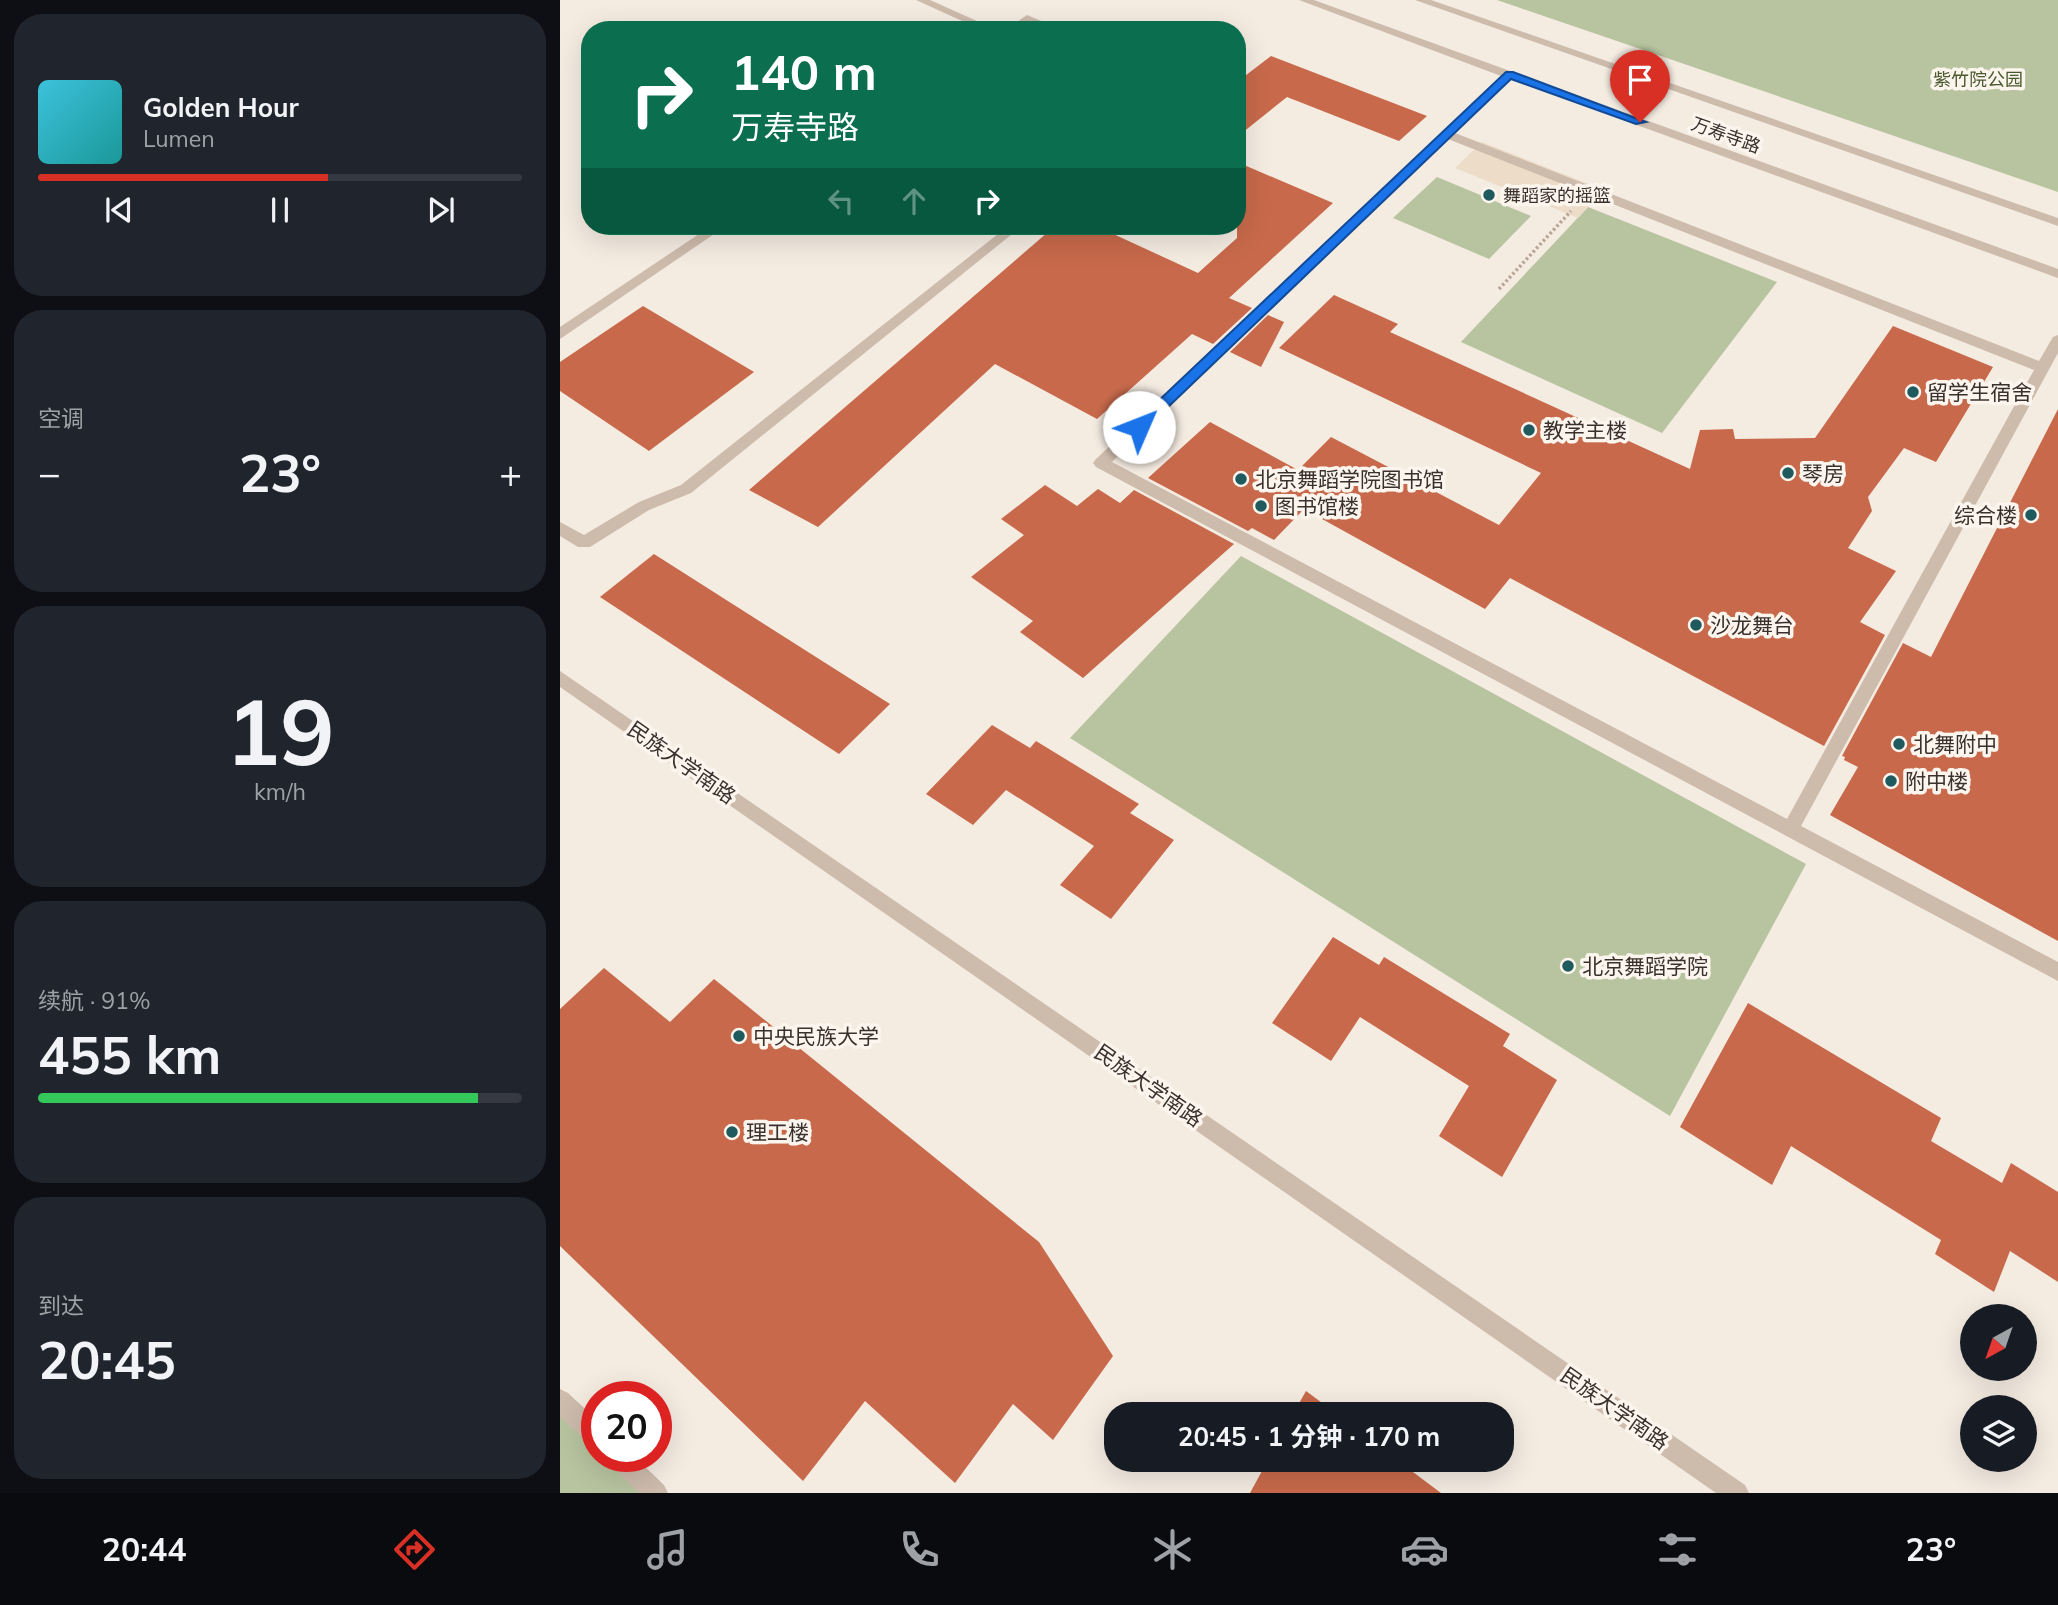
<!DOCTYPE html>
<html lang="zh">
<head>
<meta charset="utf-8">
<style>
  :root { --surface:#171b24; --page:#20242c; --text:#f1f3f6; --muted:#9ea1a6; --line:#363941; --accent:#d93025 }
  body { margin:0; font-family:Mulish,"Noto Sans SC",sans-serif; background:var(--page); color:var(--text); height:100vh; display:flex; flex-direction:column; font-size:26px; white-space:nowrap }
  * { box-sizing:border-box; margin:0 }
  p { font-size:23px; color:var(--muted) }
  .icon { flex:none; width:38px; height:38px; fill:none; stroke:currentColor; stroke-width:2; stroke-linecap:round; stroke-linejoin:round }
  .map { position:relative; flex:1; overflow:hidden }
  .drawer { display:flex; flex-direction:column; gap:14px; padding:14px; background:#0d0f14; width:560px }
  .drawer>* { flex:none }
  .top-card { position:absolute; left:21px; top:21px; width:665px; height:214px; border-radius:28px; box-shadow:0 7px 28px #0002; background:#0b6e4f; color:#fff; overflow:hidden }
  .needle { width:46px; rotate:220deg }
  .buttons { position:absolute; left:1400px; top:1304px; display:grid; gap:14px }
  .buttons a { display:grid; place-items:center; width:77px; height:77px; border-radius:50%; background:var(--surface); box-shadow:0 7px 28px #0002; font-size:35px }
  .speed { position:absolute; left:21px; top:1381px; display:flex; gap:14px; font-size:35px; font-weight:700; text-align:center }
  .speed>* { display:grid; place-content:center; width:91px; height:91px; border-radius:50%; background:var(--surface); box-shadow:0 7px 28px #0002; line-height:1 }
  .speed .limit { border:10px solid #d22; background:#fff; color:#111 }
  .pin { position:absolute; display:grid; place-items:center; width:60px; height:60px; color:#fff; margin:-72px -30px; border-radius:50% 50% 50% 0; rotate:-45deg; box-shadow:0 0 7px #0007 }
  .pin .icon { rotate:45deg }
  .me { position:absolute; width:77px; margin:-38px; rotate:46deg; stroke-linejoin:round; filter:drop-shadow(0 0 5px #0008) }
  .turn { display:flex; align-items:center; gap:24px; height:147px; padding:0 35px; font-size:32px }
  .turn .icon { width:91px; height:91px; stroke-width:2.5 }
  .turn b { display:block; font-size:49px; line-height:60px }
  .lanes { display:flex; align-items:center; height:66px; padding:0 35px; background:#0003; justify-content:center; gap:35px; direction:ltr }
  .lanes .off { opacity:.35 }
  .big { font-size:52px; font-weight:700; line-height:1.1 }
  .drawer .tile { flex:1; display:flex; flex-direction:column; justify-content:center; gap:10px; min-width:0; padding:0 24px; border-radius:28px; background:var(--page) }
  .drawer .dial { align-items:center; gap:0 }
  .dial b { font-size:91px; line-height:1 }
  .song { display:flex; align-items:center; gap:21px }
  .cover { width:84px; height:84px; border-radius:10px; background:linear-gradient(135deg,hsl(190 70% 55%),hsl(180 70% 35%)) }
  .played { height:7px; border-radius:4px; background:linear-gradient(90deg,var(--accent) 60%,var(--line) 60%) }
  .keys { display:flex; justify-content:space-around; direction:ltr }
  .heat { display:flex; justify-content:space-between; align-items:center; font-size:38px; direction:ltr }
  .charge { height:10px; border-radius:5px; background:linear-gradient(90deg,#34c759 91%,var(--line) 0) }
  .trip { position:absolute; left:544px; top:1402px; width:410px; height:70px; border-radius:28px; background:var(--surface); box-shadow:0 7px 28px #0002; font-weight:700; line-height:70px; text-align:center }
  .tabs { display:flex; height:112px; justify-content:space-around; align-items:center; background:#090b0e; color:var(--muted) }
  .tabs .icon { width:49px; height:49px }
  .tabs .selected { color:var(--accent) }
  .tabs b { font-size:32px; color:var(--text) }
  main { display:flex; flex:1; min-height:0 }
  .map>svg:first-child { display:block }
</style>
</head>
<body>
<main>
<section class="drawer">
<div class="tile">
<div class="song"><i class="cover"></i><div><b>Golden Hour</b><p>Lumen</p></div></div>
<div class="played"></div>
<div class="keys"><svg class="icon" aria-label="previous" viewBox="0 0 24 24"><path d="M18 5L8 12l10 7zM5 5v14"/></svg><svg class="icon" aria-label="pause" viewBox="0 0 24 24"><path d="M8 5v14M16 5v14"/></svg><svg class="icon" aria-label="next" viewBox="0 0 24 24"><path d="M6 5l10 7-10 7zM19 5v14"/></svg></div>
</div>
<div class="tile"><p>空调</p>
<div class="heat"><a>−</a><b class="big">23°</b><a>+</a></div>
</div>
<div class="tile dial"><b>19</b><p>km/h</p></div>
<div class="tile"><p>续航 · 91%</p><b class="big">455 km</b><div class="charge"></div></div>
<div class="tile"><p>到达</p><b class="big">20:45</b></div>
</section>
<div class="map">
<svg width="1498" height="1493" viewBox="0 0 1498 1493">
  <rect width="100%" height="100%" fill="#f4ebe1"/>
  <g fill="#b8c4a0">
    <polygon points="937,0 1498,0 1498,192"/>
    <polygon points="877,177 971,216 929,259 833,218"/>
    <polygon points="1028,207 1217,282 1102,433 901,342"/>
    <polygon points="681,556 1246,864 1110,1116 510,738"/>
    <polygon points="0,1401 37,1436 37,1456 57,1456 96,1493 0,1493"/>
  </g>
  <polygon fill="#ecdcc8" points="922,142 1044,190 1018,218 895,168"/>
  <g fill="#c8694b">
    <polygon points="711,56 867,116 839,141 727,97 677,137 677,82"/>
    <polygon points="677,162 773,203 669,298 692,308 653,344 632,334 537,419 435,364 258,527 189,490 495,226 536,226 638,273 677,238"/>
    <polygon points="774,295 838,324 830,332 1130,469 1140,430 1173,429 1175,439 1255,438 1333,326 1433,367 1376,462 1344,448 1308,497 1312,511 1288,548 1336,571 1300,622 1325,635 1264,746 950,578 925,609 744,509 714,540 692,528 688,531 588,478 650,422 738,470 771,437 939,525 981,473 719,348"/>
    <polygon points="83,306 194,372 89,451 0,391 0,362"/>
    <polygon points="708,315 724,322 701,367 670,352"/>
    <polygon points="1498,409 1498,941 1270,815 1298,767 1284,760 1285,757 1282,756 1343,643 1371,657"/>
    <polygon points="485,485 517,506 538,489 560,503 574,490 674,544 523,678 460,632 473,621 411,577 464,535 441,519"/>
    <polygon points="94,554 330,704 279,754 40,597"/>
    <polygon points="432,725 470,748 476,741 579,804 570,813 614,840 551,919 500,885 534,846 446,790 413,825 366,794"/>
    <polygon points="773,937 819,965 824,957 950,1034 943,1046 997,1080 942,1177 879,1136 909,1086 800,1017 771,1061 712,1023"/>
    <polygon points="44,968 110,1022 154,979 479,1242 553,1356 493,1440 453,1404 395,1483 305,1401 243,1481 0,1246 0,1009"/>
    <polygon points="1188,1003 1381,1118 1371,1141 1442,1183 1451,1163 1498,1192 1498,1282 1450,1251 1434,1292 1375,1254 1381,1240 1231,1146 1212,1185 1120,1127"/>
    <polygon points="746,1391 777,1414 733,1414"/>
    <polygon points="708,1460 837,1460 881,1493 690,1493"/>
  </g>
  <g fill="none" stroke-linecap="round" stroke-linejoin="round">
    <polyline stroke="#b9a596" stroke-width="3.5" stroke-dasharray="2.5 2.5" stroke-linecap="butt" points="939,289 1011,211"/>
    <g fill="#cdbbac" fill-rule="evenodd">
      <polygon points="356,0 370,0 437,30 422,30"/>
      <path d="M739,0H754L1498,269V278L950,79L895,133L1479,361L1493,337L1498,335V353L1241,826L1498,962V981L536,467L533,463L536,459L941,76ZM888,139L1474,370L1227,819L552,462Z"/>
      <polygon points="855,0 871,0 1498,218 1498,226"/>
      <polygon points="467,15 498,28 499,30 484,30 468,23 458,30 445,30"/>
      <polygon points="151,226 166,226 0,339 0,327"/>
      <polygon points="448,226 462,226 131,493 89,510 30,547 18,547 0,536 0,522 24,535 79,502 121,485"/>
      <polygon points="0,671 1185,1485 1189,1493 1156,1493 0,687"/>
      <polygon points="0,1389 8,1393 37,1420 37,1448 29,1444 0,1417"/>
      <polygon points="45,1456 74,1456 104,1485 108,1493 79,1493 49,1464"/>
    </g>
  </g>
  <polygon fill="#1a73e8" stroke="#114b97" stroke-width="2" points="946,72 953,72 1086,122 1076,124 951,79 584,430 575,430 575,423"/>
  <g fill="#1f5a5e" stroke="#fbf5ee" stroke-width="2.5">
    <circle cx="929" cy="195" r="7"/>
    <circle cx="1353" cy="392" r="7"/>
    <circle cx="969" cy="430" r="7"/>
    <circle cx="1228" cy="473" r="7"/>
    <circle cx="681" cy="479" r="7"/>
    <circle cx="701" cy="506" r="7"/>
    <circle cx="1471" cy="515" r="7"/>
    <circle cx="1136" cy="625" r="7"/>
    <circle cx="1339" cy="744" r="7"/>
    <circle cx="1331" cy="781" r="7"/>
    <circle cx="1008" cy="966" r="7"/>
    <circle cx="179" cy="1036" r="7"/>
    <circle cx="172" cy="1132" r="7"/>
  </g>
  <g text-anchor="middle" dominant-baseline="central" stroke-width="7" stroke-linejoin="round" paint-order="stroke">
    <g font-size="18" fill="#4a5a2e" stroke="#fbf5ee">
      <text x="1418" y="79">紫竹院公园</text>
    </g>
    <g font-size="18" fill="#3b302b" stroke="#fbf5ee">
      <text transform="translate(1166 135) rotate(20)">万寿寺路</text>
    </g>
    <g font-size="18" fill="#3b302b" stroke="#fbf5ee" text-anchor="start">
      <text x="943" y="195">舞蹈家的摇篮</text>
    </g>
    <g font-size="21" fill="#3b302b" stroke="#fbf5ee" text-anchor="start">
      <text x="1367" y="392">留学生宿舍</text>
      <text x="983" y="430">教学主楼</text>
      <text x="1242" y="473">琴房</text>
      <text x="695" y="479">北京舞蹈学院图书馆</text>
      <text x="715" y="506">图书馆楼</text>
      <text x="1457" y="515" text-anchor="end">综合楼</text>
      <text x="1150" y="625">沙龙舞台</text>
      <text x="1353" y="744">北舞附中</text>
      <text x="1345" y="781">附中楼</text>
      <text x="1022" y="966">北京舞蹈学院</text>
      <text x="193" y="1036">中央民族大学</text>
      <text x="186" y="1132">理工楼</text>
    </g>
    <g font-size="21" fill="#3b302b" stroke="#fbf5ee">
      <text transform="translate(122 762) rotate(35)">民族大学南路</text>
      <text transform="translate(589 1085) rotate(35)">民族大学南路</text>
      <text transform="translate(1055 1408) rotate(35)">民族大学南路</text>
    </g>
  </g>
</svg>
<div class="buttons">
<a><svg class="needle" viewBox="-14 -14 28 28"><path d="M0-13l5 13h-10z" fill="#e53935"/><path d="M0 13l5-13h-10z" fill="#9ea1a6"/></svg></a>
<a><svg class="icon" aria-label="layers" viewBox="0 0 24 24"><path d="M12 4l9 5-9 5-9-5zM3 14l9 5 9-5"/></svg></a>
</div>
<div class="speed"><div class="limit">20</div></div>
<div class="pin" style="left:1080px;top:122px;background:#d93025"><svg class="icon" aria-label="arrive" viewBox="0 0 24 24"><path d="M6 21V4h12l-3 4 3 4H6"/></svg></div>
<svg class="me" style="left:579px;top:427px" viewBox="-20 -20 40 40"><circle r="19" fill="#fff"/><path d="M0-13L10 11 0 6-10 11z" fill="#1a73e8"/></svg>
<div class="trip">20:45 · 1 分钟 · 170 m</div>
<div class="top-card">
<div class="turn"><svg class="icon" aria-label="right" viewBox="0 0 24 24"><path d="M7 20v-9h11M14 6l5 5-5 5"/></svg><div><b>140 m</b>万寿寺路</div></div>
<div class="lanes"><svg class="icon off" aria-label="left" viewBox="0 0 24 24"><path d="M17 20v-9H6M10 6l-5 5 5 5"/></svg><svg class="icon off" aria-label="ahead" viewBox="0 0 24 24"><path d="M12 20V5M6 11l6-6 6 6"/></svg><svg class="icon" aria-label="right" viewBox="0 0 24 24"><path d="M7 20v-9h11M14 6l5 5-5 5"/></svg></div>
</div>
</div>
</main>
<nav class="tabs">
<b>20:44</b>
<svg class="icon selected" aria-label="directions" viewBox="0 0 24 24"><path d="M12 3l9 9-9 9-9-9zM9 14v-3h6M13 9l2 2-2 2"/></svg>
<svg class="icon" aria-label="music" viewBox="0 0 24 24"><path d="M9 18V5l10-2v13"/><circle cx="6" cy="18" r="3"/><circle cx="16" cy="16" r="3"/></svg>
<svg class="icon" aria-label="phone" viewBox="0 0 24 24"><path d="M5 4h4l2 5-3 2q2 4 5 5l2-3 5 2v4C11 20 4 13 5 4z"/></svg>
<svg class="icon" aria-label="climate" viewBox="0 0 24 24"><path d="M12 3v18M4 7l16 10M4 17L20 7"/></svg>
<svg class="icon" aria-label="car" viewBox="0 0 24 24"><path d="M5 17H2v-5l4-1 3-4h7l3 4 3 1v5h-3M9 17h6M6 11h13"/><circle cx="7" cy="17" r="2"/><circle cx="17" cy="17" r="2"/></svg>
<svg class="icon" aria-label="filters" viewBox="0 0 24 24"><path d="M4 7h16M4 17h16"/><circle cx="9" cy="7" r="2"/><circle cx="15" cy="17" r="2"/></svg>
<b>23°</b>
</nav>
</body>
</html>
